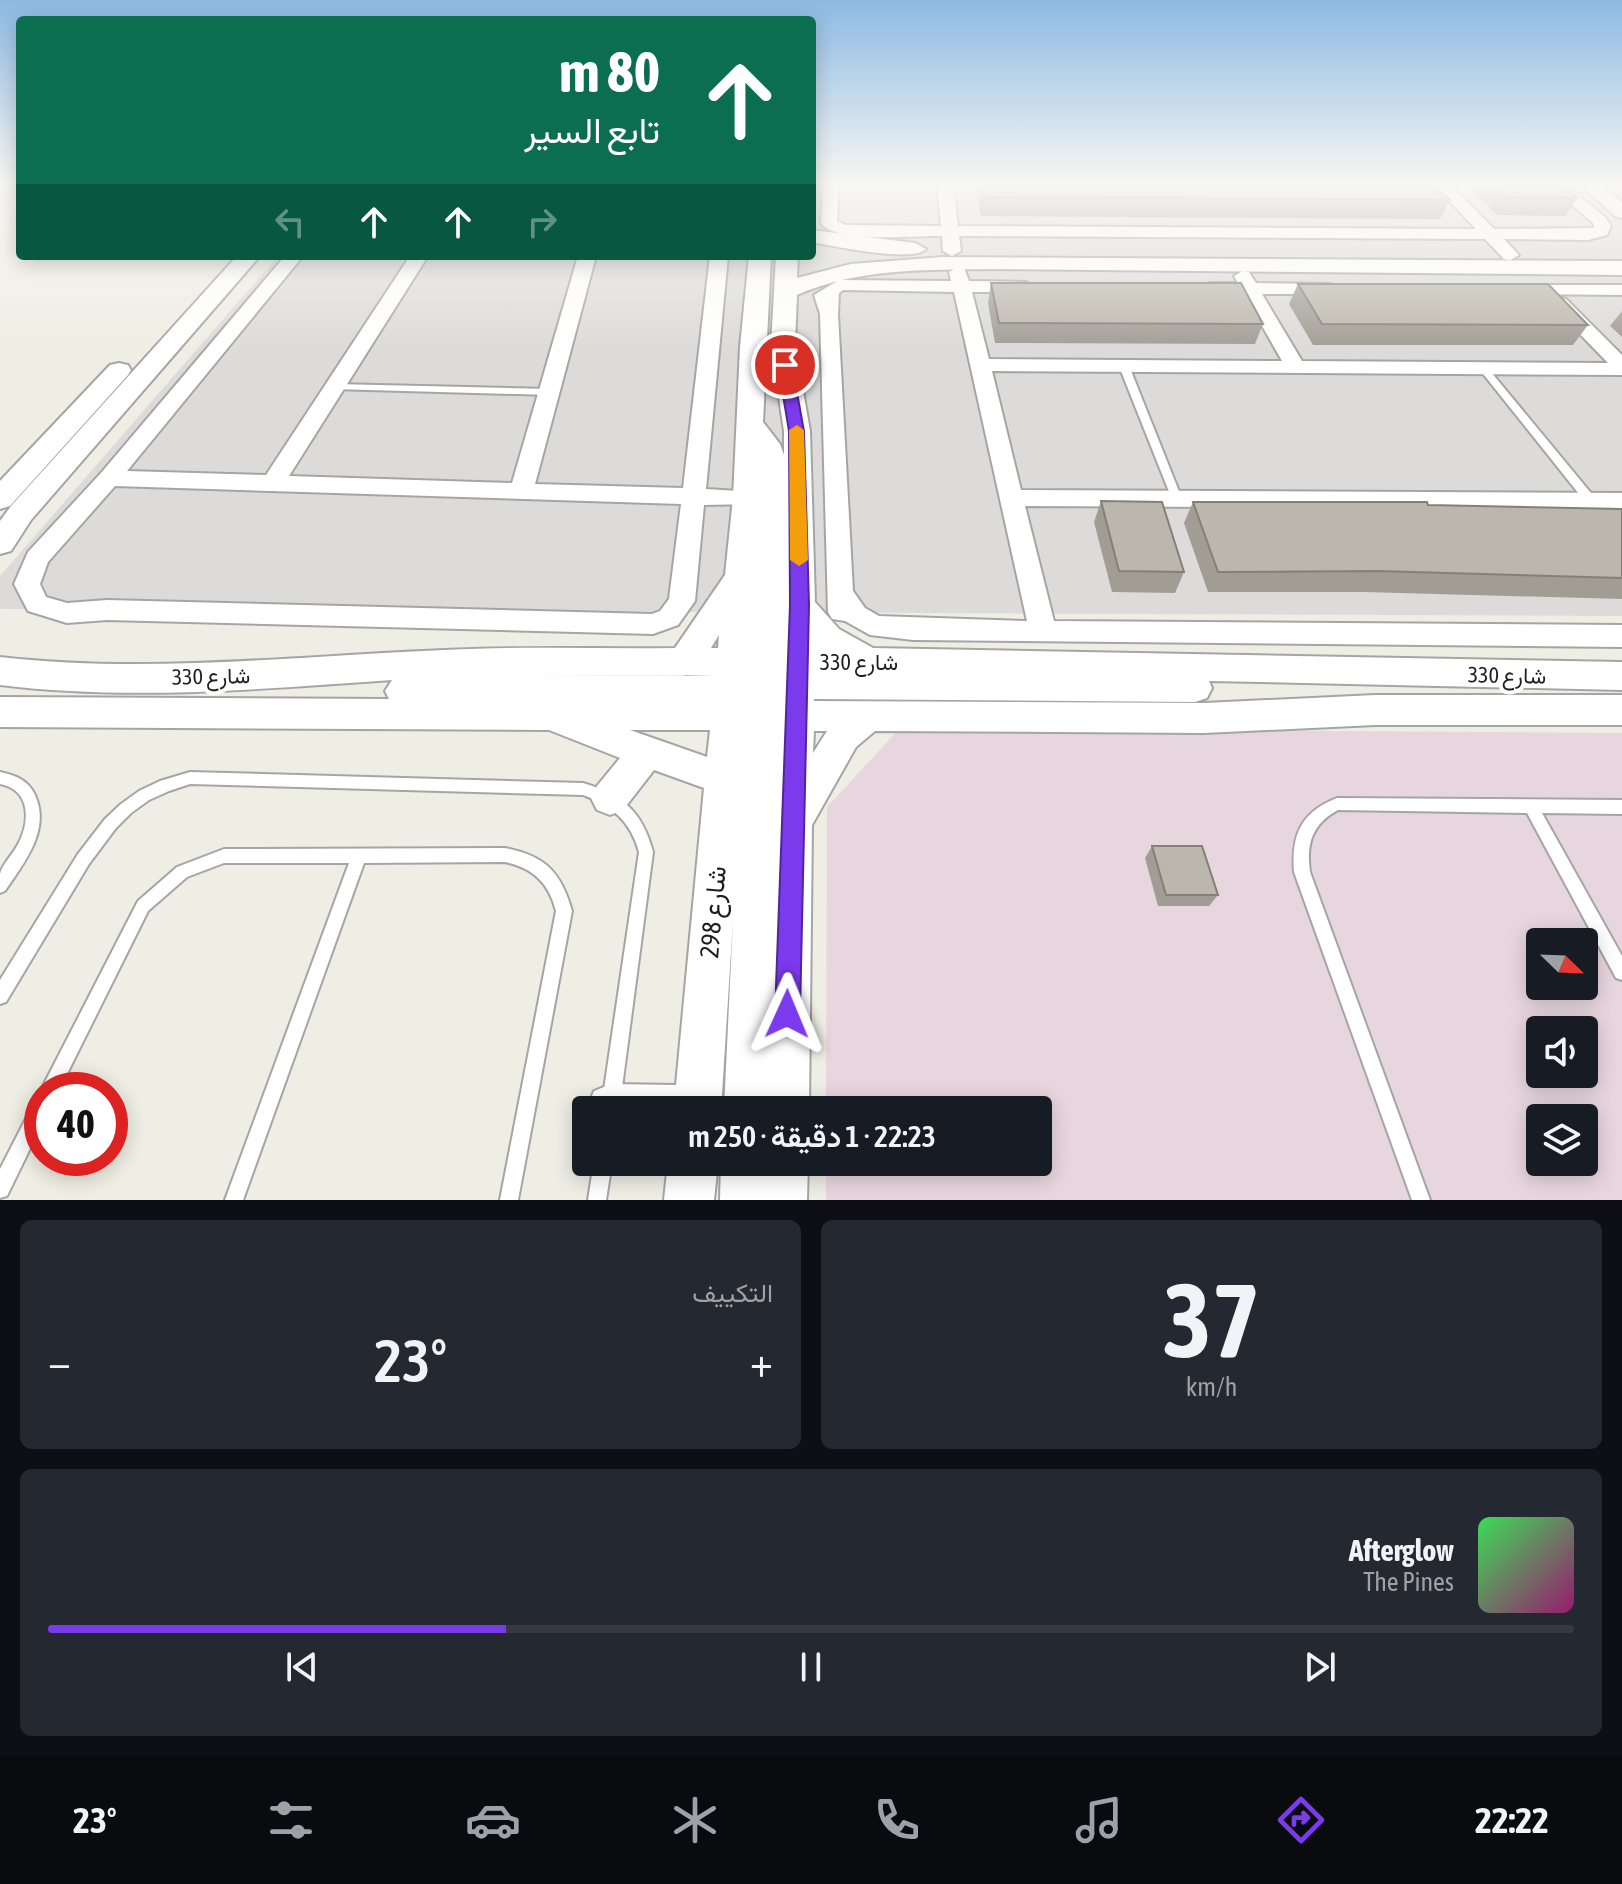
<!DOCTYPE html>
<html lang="ar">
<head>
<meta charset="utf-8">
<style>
  :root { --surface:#171b24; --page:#242831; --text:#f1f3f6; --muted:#9ea1a6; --line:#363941; --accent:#7c3aed }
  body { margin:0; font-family:"Asap Condensed",Vazirmatn,sans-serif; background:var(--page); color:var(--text); direction:rtl; height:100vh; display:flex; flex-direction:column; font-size:30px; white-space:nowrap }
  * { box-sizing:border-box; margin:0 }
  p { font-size:26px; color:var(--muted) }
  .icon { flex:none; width:44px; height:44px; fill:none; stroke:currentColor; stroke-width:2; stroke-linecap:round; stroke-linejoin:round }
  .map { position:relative; height:1200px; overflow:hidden; direction:ltr }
  .details { display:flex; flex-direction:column; gap:20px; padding:20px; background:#0d0f14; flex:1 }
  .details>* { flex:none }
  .guide { position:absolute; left:16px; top:16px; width:800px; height:244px; border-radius:8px; box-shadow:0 4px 20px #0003; direction:rtl; background:#0b6e4f; color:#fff; overflow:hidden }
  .needle { width:52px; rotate:113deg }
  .tools { position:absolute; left:1526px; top:928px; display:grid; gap:16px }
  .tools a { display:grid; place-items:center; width:72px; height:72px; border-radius:8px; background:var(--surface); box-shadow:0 4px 20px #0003; font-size:40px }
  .speed { position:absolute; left:24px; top:1072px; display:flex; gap:16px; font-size:40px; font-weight:700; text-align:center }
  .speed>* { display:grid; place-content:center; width:104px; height:104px; border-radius:50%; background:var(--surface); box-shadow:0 4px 20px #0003; line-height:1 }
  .speed .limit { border:12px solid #d22; background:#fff; color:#111 }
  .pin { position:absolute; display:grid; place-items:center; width:68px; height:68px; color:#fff; margin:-34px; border:4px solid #fff; border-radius:50%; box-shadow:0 2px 8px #0007 }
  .me { position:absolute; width:88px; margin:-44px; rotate:1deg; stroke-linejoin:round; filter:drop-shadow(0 0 6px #0008) }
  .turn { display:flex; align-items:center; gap:28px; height:168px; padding:0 24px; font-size:36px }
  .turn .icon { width:104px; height:104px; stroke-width:2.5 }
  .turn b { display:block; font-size:56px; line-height:68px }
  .lanes { display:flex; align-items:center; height:76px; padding:0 24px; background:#0003; justify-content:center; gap:40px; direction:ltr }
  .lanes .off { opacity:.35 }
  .big { font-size:60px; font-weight:600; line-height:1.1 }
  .details .widget { flex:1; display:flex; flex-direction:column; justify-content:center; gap:12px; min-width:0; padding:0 28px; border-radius:12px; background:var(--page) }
  .details .dial { align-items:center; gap:0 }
  .dial b { font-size:104px; line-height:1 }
  .song { display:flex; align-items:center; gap:24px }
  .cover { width:96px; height:96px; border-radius:12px; background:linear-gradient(135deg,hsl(130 70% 55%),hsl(320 70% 35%)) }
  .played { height:8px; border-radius:4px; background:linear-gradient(90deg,var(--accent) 30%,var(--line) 30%) }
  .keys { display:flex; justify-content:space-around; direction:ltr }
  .heat { display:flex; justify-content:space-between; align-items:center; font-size:44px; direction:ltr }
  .details .tiles { flex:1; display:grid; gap:20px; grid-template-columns:1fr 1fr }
  .widget:last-child { grid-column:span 2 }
  .trip { position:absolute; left:572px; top:1096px; width:480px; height:80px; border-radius:8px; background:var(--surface); box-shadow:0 4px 20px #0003; font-weight:600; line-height:80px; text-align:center; direction:rtl }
  .tab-bar { display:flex; height:128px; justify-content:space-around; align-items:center; background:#090b0e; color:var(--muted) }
  .tab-bar .icon { width:56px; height:56px }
  .tab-bar .on { color:var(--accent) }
  .tab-bar b { font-size:36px; color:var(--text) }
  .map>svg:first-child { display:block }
</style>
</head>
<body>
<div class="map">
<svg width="1622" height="1200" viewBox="0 0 1622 1200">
  <rect width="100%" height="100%" fill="#efeee4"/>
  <polygon fill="#dcdbda" points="812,185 1622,185 1622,616 0,609 0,576 278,256 812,256"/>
  <path fill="#e8d6df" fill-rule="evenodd" d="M900,728L1622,733V1200H826V1162H1038V1110H826L827,807ZM1540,942H1584V986H1540ZM1540,1030H1584V1074H1540ZM1540,1118H1584V1162H1540Z"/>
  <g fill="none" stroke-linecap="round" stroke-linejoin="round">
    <g stroke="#a5a5a5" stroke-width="4">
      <g id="service">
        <polygon points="1124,363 1129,366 1182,499 1181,502 1177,503 1172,499 1119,366"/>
        <polygon points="1483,365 1486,366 1595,498 1596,501 1595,504 1587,504 1480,370 1480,366"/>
        <polygon points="335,384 549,389 554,392 549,395 332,389 330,387"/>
        <path d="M0,772C15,775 28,780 35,795C51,830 24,863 5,891L0,893C0,888 0,879 0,874C2,865 12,855 17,846C30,824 32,790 0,784Z"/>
        <path d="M190,772L583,783C623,795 642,811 653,852L619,1110H601L639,852C631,822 612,805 583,795L190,784L169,791L149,800L131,813L116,828L89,864L6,1002L0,1004V980L78,854L105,819L121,804L139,791L160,781Z"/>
        <path d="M1337,798L1622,800V814L1542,813L1622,956V980L1616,978L1527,813L1338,810C1312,824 1306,844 1310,872L1430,1200H1412L1294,872C1291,835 1301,812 1337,798Z"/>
        <path d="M505,848C545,856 561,872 572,911L518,1200H500L556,911C549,883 533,868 505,862L364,863L243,1200H225L349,863H224L187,877L148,911L59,1090H42V1092L41,1090L44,1084L138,901L177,867L224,849Z"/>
        <polygon points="42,1096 42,1124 7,1196 0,1198 0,1169 36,1099"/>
        <polygon points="594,1162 612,1162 606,1200 588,1200"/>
      </g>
    </g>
    <g stroke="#a5a5a5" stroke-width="4">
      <g id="minor">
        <path d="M823,185H839L837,221L846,225L941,226L937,185H953L958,226L1476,229L1434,185H1451L1494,229L1594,228L1593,223L1549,185H1566L1605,217L1611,226L1607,235L1588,240L1504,239L1519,255L1510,260L1504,259L1485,239L959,236L961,251L952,256L943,251L942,236C913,235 841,244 821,224Z"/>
        <path d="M285,256H303L127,471L266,475L410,256H428L289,476L512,483L578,256H596L535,484L683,488L710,256H728L706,489L755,492L759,498L755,504L704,505L695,601L678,625L653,634L107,620L67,623L28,611L14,584L28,552L101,473ZM115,486L681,504L669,599L660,611L652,614L107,600L67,603L46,597L40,584L48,562Z"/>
        <path d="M958,267L964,268L969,281L1026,282L1035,287L1026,292H972L989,359L1282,361L1244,294L1210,293L1201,288L1210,283H1238L1234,276L1243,271L1249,272L1256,283L1330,284L1339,289L1330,294H1262L1302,361L1608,363L1550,303L1559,297L1566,299L1622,355V375L992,371L1021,490L1622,493V509L1025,506L1054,621L1622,625V647L913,640L870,635L845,621L832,619L828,612L820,314L814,295L839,280L951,281L949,272ZM843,290L954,292L1027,621L879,616L865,608L853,591L838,314L839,293Z"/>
        <polygon points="1518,285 1622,285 1622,295 1512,294 1509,290 1512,286"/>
      </g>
    </g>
    <g stroke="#a5a5a5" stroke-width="4">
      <g id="tertiary">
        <polygon points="1581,185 1601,185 1622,202 1622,218 1615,216"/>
        <path d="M812,230L915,243L926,249C913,263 833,246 812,242Z"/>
        <polygon points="237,256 260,256 31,520 11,551 0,554 0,521 11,506"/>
        <path d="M749,256H771L763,422L780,444L784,455V431L771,345L776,256H798L797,278L851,264L943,257L1622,261V275L992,269C926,270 857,268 797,295L795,345L810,431L815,602L839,629L873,648L1622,662V690L1209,681L1212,688L1207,698L1195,702L814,699V701L1204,703L1375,695H1622V725H1375L1204,733L875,731L856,747L812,825L809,1110H724L733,920L721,1110L587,1108L594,1091L611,1084L676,1085L704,788L654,770L623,810L610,815L597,810L591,798L597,786L620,758L549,730L0,727V697L389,699L385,691L392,680C262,689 129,701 0,685V657C147,674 296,656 444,650C520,646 598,649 675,648L725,575L733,498L740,347ZM719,635L718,648H711ZM684,676L715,675L446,677L684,675ZM630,730H710L707,757ZM814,731H827L813,753Z"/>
        <polygon points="119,363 128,365 131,370 128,375 10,506 0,509 0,481 110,365"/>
        <polygon points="668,1162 718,1162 714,1200 664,1200"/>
        <polygon points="721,1162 808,1162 807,1200 720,1200"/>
      </g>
    </g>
    <use href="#service" fill="#fff" fill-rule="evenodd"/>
    <use href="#minor" fill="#fff" fill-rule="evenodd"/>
    <use href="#tertiary" fill="#fff" fill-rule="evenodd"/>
  </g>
  <g fill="#a19d95">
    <polygon points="975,185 1434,185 1450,200 1440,219 981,216"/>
    <polygon points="1467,185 1562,185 1577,198 1566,216 1497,215"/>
    <polygon points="991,283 1263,324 1255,344 995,343 988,303"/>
    <polygon points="1298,284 1588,325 1573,345 1313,345 1289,304"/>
    <polygon points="1622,311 1622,337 1610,326"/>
    <polygon points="1101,501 1184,572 1175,593 1112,592 1094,522"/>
    <polygon points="1193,502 1622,509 1622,599 1364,592 1208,592 1184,523"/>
    <polygon points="1152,846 1218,895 1209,906 1158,906 1145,858"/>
  </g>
  <g fill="#bbb7ad" stroke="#838079" stroke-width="2">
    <polygon points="982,185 1434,185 1450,200 984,197"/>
    <polygon points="1494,185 1562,185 1577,198 1507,197"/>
    <polygon points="991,283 1241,283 1263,324 999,323"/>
    <polygon points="1298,284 1548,284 1588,325 1322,324"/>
    <polygon points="1101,501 1162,502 1184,572 1119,571"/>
    <polygon points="1193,502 1427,502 1428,505 1622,509 1622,578 1378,571 1218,572"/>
    <polygon points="1152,846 1202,846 1218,895 1166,895"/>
  </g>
  <linearGradient id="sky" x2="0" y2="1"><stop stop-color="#8db9e3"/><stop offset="0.52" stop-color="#f8f7f3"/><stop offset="1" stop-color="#f8f7f3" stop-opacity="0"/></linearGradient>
  <rect width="1622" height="353" fill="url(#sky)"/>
  <polygon fill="#7c3aed" stroke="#51269a" stroke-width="2" points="785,361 792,365 804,431 809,605 800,1014 796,1023 787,1027 778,1023 775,1014 790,605 789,431 778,365"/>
  <polygon fill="#f59e0b" points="797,425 804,430 808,560 799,566 790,560 789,430"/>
  <g text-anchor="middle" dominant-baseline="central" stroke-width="8" stroke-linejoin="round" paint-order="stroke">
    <g font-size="22" fill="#1e1e1e" stroke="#fff">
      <text x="859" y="662">شارع 330</text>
      <text transform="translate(1507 675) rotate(1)">شارع 330</text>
      <text transform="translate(211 676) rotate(-1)">شارع 330</text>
    </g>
    <g font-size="26" fill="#1e1e1e" stroke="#fff">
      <text transform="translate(713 912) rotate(-85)">شارع 298</text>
    </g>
  </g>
</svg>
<div class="tools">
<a><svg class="needle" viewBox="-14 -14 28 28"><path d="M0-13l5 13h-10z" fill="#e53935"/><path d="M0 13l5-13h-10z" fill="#9ea1a6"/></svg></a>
<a><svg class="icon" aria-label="sound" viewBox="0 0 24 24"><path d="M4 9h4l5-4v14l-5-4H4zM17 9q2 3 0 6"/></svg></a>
<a><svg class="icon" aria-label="layers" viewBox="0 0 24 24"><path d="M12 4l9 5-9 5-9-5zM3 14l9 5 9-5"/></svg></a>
</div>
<div class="speed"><div class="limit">40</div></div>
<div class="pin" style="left:785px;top:365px;background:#d93025"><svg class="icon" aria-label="arrive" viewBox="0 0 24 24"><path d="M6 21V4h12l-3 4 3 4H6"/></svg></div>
<svg class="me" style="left:787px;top:1014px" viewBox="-20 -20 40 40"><path d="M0-17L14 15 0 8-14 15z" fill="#7c3aed" stroke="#fff" stroke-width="4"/></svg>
<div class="trip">22:23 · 1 دقيقة · 250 m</div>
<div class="guide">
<div class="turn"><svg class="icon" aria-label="ahead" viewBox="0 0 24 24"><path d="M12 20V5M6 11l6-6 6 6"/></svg><div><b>80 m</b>تابع السير</div></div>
<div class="lanes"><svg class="icon off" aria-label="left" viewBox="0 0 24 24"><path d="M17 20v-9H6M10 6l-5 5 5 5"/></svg><svg class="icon" aria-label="ahead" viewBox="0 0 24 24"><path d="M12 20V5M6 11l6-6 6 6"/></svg><svg class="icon" aria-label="ahead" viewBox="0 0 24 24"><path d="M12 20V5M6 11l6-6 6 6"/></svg><svg class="icon off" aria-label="right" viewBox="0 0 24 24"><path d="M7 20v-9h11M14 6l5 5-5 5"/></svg></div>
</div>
</div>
<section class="details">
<div class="tiles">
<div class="widget dial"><b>37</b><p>km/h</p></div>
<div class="widget"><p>التكييف</p>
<div class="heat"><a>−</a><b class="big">23°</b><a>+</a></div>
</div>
<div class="widget">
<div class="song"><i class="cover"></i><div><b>Afterglow</b><p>The Pines</p></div></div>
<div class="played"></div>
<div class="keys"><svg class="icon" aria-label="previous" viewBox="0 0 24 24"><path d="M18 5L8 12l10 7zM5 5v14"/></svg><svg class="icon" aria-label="pause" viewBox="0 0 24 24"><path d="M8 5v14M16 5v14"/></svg><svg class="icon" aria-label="next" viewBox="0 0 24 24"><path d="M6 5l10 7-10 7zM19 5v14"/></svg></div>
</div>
</div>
</section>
<nav class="tab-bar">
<b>22:22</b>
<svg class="icon on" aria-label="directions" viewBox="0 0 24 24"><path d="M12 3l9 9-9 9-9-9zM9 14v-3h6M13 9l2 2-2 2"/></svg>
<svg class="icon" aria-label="music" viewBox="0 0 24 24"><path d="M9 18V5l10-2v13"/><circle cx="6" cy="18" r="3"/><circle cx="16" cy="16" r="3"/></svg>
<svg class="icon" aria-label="phone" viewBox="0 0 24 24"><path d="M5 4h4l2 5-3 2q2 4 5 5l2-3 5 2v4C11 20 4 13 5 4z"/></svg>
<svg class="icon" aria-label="climate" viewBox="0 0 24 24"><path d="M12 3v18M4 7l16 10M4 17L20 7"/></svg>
<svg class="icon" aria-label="car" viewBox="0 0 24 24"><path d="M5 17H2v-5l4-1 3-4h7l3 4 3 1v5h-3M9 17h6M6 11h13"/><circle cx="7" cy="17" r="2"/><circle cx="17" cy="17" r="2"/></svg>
<svg class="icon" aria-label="filters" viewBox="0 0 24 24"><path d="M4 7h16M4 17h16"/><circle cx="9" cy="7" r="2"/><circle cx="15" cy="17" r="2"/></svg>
<b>23°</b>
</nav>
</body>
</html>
